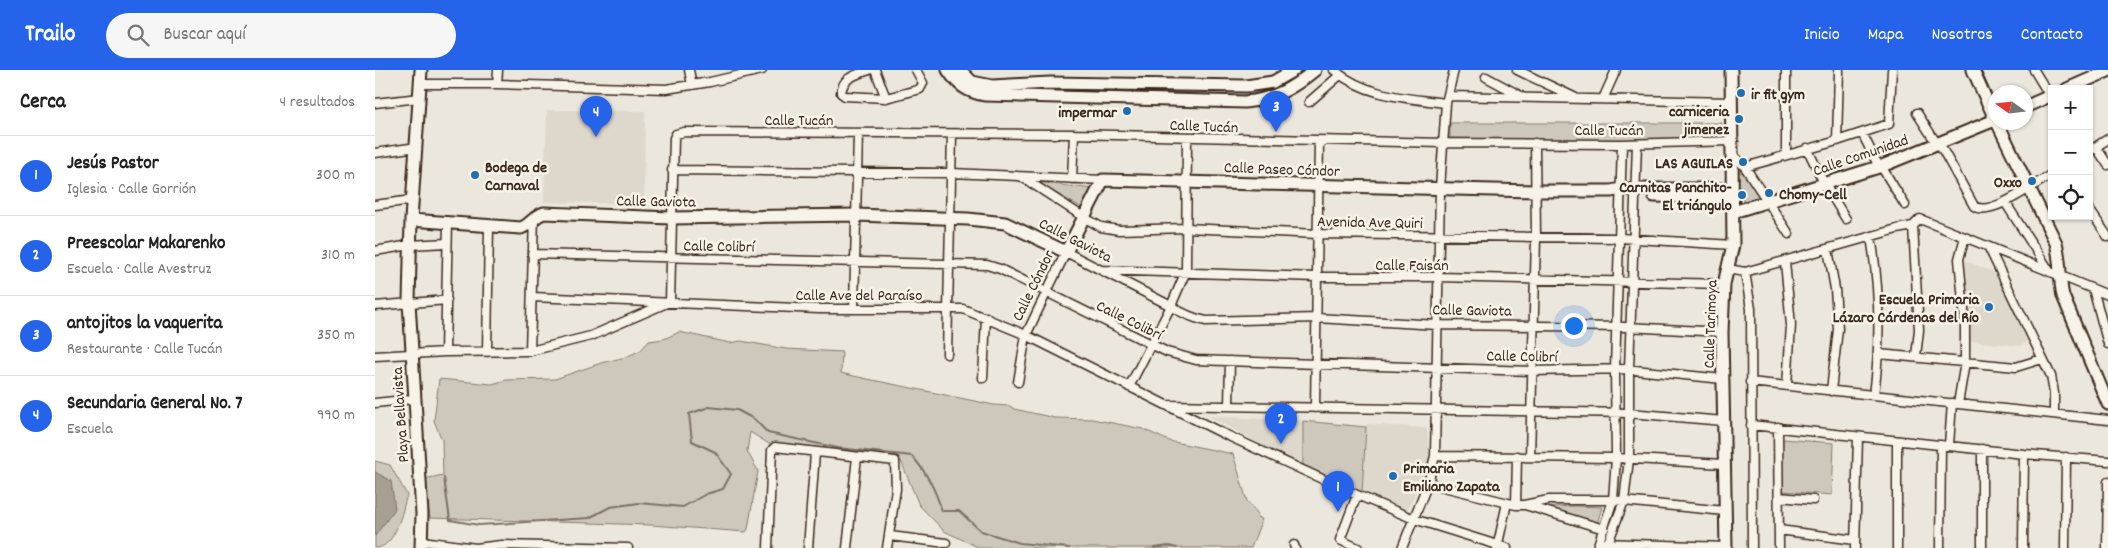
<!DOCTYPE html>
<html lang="es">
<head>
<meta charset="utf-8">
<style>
	body { margin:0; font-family:Dekko,sans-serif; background:#f6f6f6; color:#222 }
	.controls { position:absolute; right:15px; top:15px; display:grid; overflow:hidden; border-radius:0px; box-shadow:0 1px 4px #0004 }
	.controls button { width:45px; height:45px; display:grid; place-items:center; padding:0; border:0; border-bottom:1px solid #e0e0e0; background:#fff; color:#222; font:25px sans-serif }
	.compass { position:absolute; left:1613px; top:15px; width:45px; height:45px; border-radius:50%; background:#fff; box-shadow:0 1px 4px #0004; rotate:284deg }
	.you { position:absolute; left:1198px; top:255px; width:18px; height:18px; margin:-12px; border:4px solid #fff; border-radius:50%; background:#1a73e8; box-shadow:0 0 0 8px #1a73e833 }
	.badge { display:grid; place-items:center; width:32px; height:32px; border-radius:50%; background:#2563eb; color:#fff; font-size:16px; font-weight:700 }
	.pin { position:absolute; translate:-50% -41px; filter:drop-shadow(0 1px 2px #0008) }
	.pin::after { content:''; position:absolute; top:26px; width:18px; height:15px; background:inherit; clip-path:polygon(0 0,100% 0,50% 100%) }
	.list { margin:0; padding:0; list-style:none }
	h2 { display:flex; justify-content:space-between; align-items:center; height:65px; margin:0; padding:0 20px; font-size:21px }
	h2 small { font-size:16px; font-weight:400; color:#767676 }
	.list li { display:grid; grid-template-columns:32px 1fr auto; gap:15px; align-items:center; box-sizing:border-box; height:80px; padding:0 20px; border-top:1px solid #e0e0e0 }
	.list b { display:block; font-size:19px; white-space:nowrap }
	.list p { margin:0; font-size:16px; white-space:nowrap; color:#767676 }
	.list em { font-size:16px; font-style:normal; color:#767676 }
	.icon { flex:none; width:28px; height:28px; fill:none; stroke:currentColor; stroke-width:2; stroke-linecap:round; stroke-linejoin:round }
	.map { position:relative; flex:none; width:1733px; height:478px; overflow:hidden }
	header { display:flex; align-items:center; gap:30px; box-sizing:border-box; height:70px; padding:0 25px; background:#2563eb; color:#fff }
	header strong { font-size:24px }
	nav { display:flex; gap:28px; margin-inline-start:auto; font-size:18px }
	.search { width:350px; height:45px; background:#f6f6f6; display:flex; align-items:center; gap:12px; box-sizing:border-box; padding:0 18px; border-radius:28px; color:#767676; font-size:19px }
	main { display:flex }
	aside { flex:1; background:#fff }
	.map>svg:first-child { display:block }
</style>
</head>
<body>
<header>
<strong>Trailo</strong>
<div class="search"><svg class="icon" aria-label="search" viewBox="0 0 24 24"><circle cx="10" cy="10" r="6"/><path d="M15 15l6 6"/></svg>Buscar aquí</div>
<nav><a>Inicio</a><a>Mapa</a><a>Nosotros</a><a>Contacto</a></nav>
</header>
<main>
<aside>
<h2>Cerca<small>4 resultados</small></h2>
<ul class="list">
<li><span class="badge">1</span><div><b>Jesús Pastor</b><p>Iglesia · Calle Gorrión</p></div><em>300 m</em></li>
<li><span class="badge">2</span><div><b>Preescolar Makarenko</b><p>Escuela · Calle Avestruz</p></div><em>310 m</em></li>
<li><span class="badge">3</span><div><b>antojitos la vaquerita</b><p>Restaurante · Calle Tucán</p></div><em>350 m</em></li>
<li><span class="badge">4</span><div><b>Secundaria General No. 7</b><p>Escuela</p></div><em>990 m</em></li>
</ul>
</aside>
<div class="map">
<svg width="1733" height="478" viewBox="0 0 1733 478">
	<rect width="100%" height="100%" fill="#ece7dc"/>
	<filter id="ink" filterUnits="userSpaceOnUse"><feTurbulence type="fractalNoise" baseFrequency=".02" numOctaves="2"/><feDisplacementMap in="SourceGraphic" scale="10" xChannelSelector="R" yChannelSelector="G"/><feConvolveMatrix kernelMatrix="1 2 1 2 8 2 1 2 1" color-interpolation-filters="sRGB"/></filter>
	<g filter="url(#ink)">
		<path fill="#ddd7cc" d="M172,40L270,41L269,134L169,132Z
			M1589,190L1621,203L1653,272L1645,276L1594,271Z
			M833,346L928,351V397Z
			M991,354L1052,358L1055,390L1031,443L987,422Z"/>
		<path fill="#cec8bc" stroke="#84796d" d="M920,3L926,9L894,26L759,27L760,18L839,21L893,20Z
			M626,19L753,20V24H612Z
			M1075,53H1347V73L1075,68Z
			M1363,101L1370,104L1386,127L1369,131L1360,115Z
			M661,112L718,119L709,139Z
			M304,262L355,273L366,271L411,279L467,282L466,303L483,307L619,335L635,336L639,339L680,348L717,349L768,359L794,371L858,384L872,431L883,444L882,447L887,449L876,478H605L569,461L544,435L526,391L394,374L375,362L372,381L383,401L373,459L371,462L276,455L55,448L49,409L68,405L67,370L59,351L64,309L117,314L131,310L180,309L226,293L251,287L266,280L274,271L289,269Z
			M928,351L991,357L987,422L928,397Z
			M1407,369L1459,373L1457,425L1407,421Z
			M0,391L15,395L32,425C27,441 21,478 0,478Z
			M1199,436L1227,437L1222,454L1163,438Z"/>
		<path fill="#a89f93" stroke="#7c7064" d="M0,402L16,411L20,439L0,466Z"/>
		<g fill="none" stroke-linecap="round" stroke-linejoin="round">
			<path stroke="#7c7064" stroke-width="2" d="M69,408L75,450L104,455L214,448L235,437L264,433L308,437L331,424L348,419L356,404L340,382L317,371L314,344L334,337L362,340L379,349L393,363L463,378L537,386C552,403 560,419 567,441H584L606,461L645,473L694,478
				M779,478L794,476L802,478"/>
			<defs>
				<path id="street" d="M314,0L317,15
					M494,0C480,5 468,7 466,23L470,26L511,28L542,20L545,19L548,13L541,0
					M500,0L511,28
					M959,0C992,27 1031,28 1071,33
					M1142,0L1199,27
					M1411,0V84
					M1659,0L1676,28
					M1111,7L1146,26
					M45,14H122L291,19L335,12L387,0
					M122,14L123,0
					M1073,26L1356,32
					M1228,29L1241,0
					M934,32L965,5
					M0,33L44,28
					M1542,43L1562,74
					M1487,63L1504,97
					M1462,71L1464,0
					M1564,73L1599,136C1615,148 1661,113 1677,104
					M1721,77L1733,95
					M1432,78L1449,113L1471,149
					M1714,81L1733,69
					M0,83L42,77
					M1358,85L1370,97L1462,71L1514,54L1517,0
					M1506,96L1530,135
					M1370,97L1414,164
					M297,100L576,103L728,110
					M647,107L710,148L726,157L744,160L812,158L943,164L1245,168L1358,175
					M697,109L699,64
					M1630,132L1675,202
					M0,135L37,130
					M1714,139L1733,167
					M1538,156L1544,260L1541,286
					M1496,167C1505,221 1506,271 1499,325
					M1614,178L1676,306L1679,323V344
					M1453,179L1460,219L1463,259L1456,321
					M0,181L35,175L72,173
					M157,184L612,195L625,199L792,282L821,290L1157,301L1250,299L1348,309
					M1410,192L1416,255L1412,316
					M1353,199L1370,202L1522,159L1538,156L1545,149L1733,225
					M726,200L941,207H1063L1349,214
					M1370,202L1376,239L1377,478
					M1718,219L1733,274
					M157,227L444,239H588L651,265L847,363L982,425L1039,449L1132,478
					M295,232L299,68L301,64L309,62L699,64L1068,73L1247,74L1357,71
					M0,236L72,230
					M479,239L483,63
					M155,281L159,147
					M70,282L73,152
					M112,282L114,156
					M572,284L577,65
					M1504,284L1641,297L1667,289
					M0,286L70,282L155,281L216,266L294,232
					M608,308L611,247
					M643,312L651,265L691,182L796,236C808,244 817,248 831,251L941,248L1063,255L1252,257L1347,262
					M1375,312L1733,350
					M754,317L796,236L811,201L812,68
					M0,333L39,329
					M1583,334L1590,292V251L1584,189L1590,167
					M792,335L1254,343L1349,351
					M854,336L855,291
					M940,338L944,71
					M1376,355L1649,384L1733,391
					M1403,357L1404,478
					M1574,375L1577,333
					M1060,386L1241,388L1349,394
					M1155,386L1161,168L1160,73
					M1053,413L1141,435H1149L1174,430H1238L1350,441
					M982,425L965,470L983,478
					M1404,427L1438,430
					M1141,435L1142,386
					M1150,435L1229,459
					M1404,460L1480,470
					M515,466L571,473
					M47,471L101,478L126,475L253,478
					M1228,473L1351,477
					M919,475L920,478
					M393,478L397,380L400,377L520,391L521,419L512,478
					M433,478L440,383
					M472,478L482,387
					M1027,478L1053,413L1060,386L1065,118L1071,33L1079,0
					M1122,478L1132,433
					M1222,478L1238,430L1241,388L1240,299L1247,74
					M1231,478L1249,431L1254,389V299L1262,74
					M1480,478L1483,367
					M1522,478V371
					M1565,478L1566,375
					M1607,478V379
					M1648,478L1649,384
					M1690,478L1691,387
					M1732,478L1733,412"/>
				<path id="secondary" d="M573,0C583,15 592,22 610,25L870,32C900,29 918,18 940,0
					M585,0L597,12L617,16L675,13L871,16L898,12L919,0
					M1598,0L1620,49
					M1692,19L1733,1
					M1650,37L1677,25
					M1622,52L1681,173C1686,192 1684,208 1688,226L1733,334
					M1279,126L1358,128
					M1358,142L1507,96L1620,50
					M36,150L146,158C155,155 159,146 169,143L296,148L481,145L593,149L630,153L691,182L728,110L1161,121H1236L1246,119H1357
					M46,478L47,444L34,232L36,150L46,0
					M1351,478L1347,262L1349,214L1358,175L1356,0"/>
			</defs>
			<use href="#street" stroke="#3b2a1e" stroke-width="11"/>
			<use href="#secondary" stroke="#3b2a1e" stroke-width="15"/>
			<use href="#street" stroke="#f7f3e8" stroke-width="8"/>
			<use href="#secondary" stroke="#f7f3e8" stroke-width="11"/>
		</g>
	</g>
	<g fill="#1f6fb2" stroke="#f7f3e8" stroke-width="2">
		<circle cx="1366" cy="23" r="5"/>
		<circle cx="752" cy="41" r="5"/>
		<circle cx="1364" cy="49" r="5"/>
		<circle cx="1368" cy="92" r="5"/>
		<circle cx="100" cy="105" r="5"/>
		<circle cx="1657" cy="111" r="5"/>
		<circle cx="1394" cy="123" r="5"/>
		<circle cx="1367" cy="125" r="5"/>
		<circle cx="1614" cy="237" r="5"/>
		<circle cx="1018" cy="406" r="5"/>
	</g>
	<g text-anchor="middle" stroke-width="5" stroke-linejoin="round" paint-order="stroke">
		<g font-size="16" font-weight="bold" fill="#3b2a1e" stroke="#f7f3e8" text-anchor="end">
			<text x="1376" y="29" text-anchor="start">ir fit gym</text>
			<text x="1354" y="46">carniceria<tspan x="1354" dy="18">jimenez</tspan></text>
			<text x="742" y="47">impermar</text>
			<text x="1358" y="98">LAS AGUILAS</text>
			<text x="110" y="102" text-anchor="start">Bodega de<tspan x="110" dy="18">Carnaval</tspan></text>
			<text x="1647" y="117">Oxxo</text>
			<text x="1357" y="122">Carnitas Panchito-<tspan x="1357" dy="18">El triángulo</tspan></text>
			<text x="1404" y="129" text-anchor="start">Chomy-Cell</text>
			<text x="1604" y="234">Escuela Primaria<tspan x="1604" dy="18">Lázaro Cárdenas del Río</tspan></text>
			<text x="1028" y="403" text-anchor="start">Primaria<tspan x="1028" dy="18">Emiliano Zapata</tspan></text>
		</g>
		<g font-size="16" fill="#3b2a1e" stroke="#f7f3e8">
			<text x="424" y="55">Calle Tucán</text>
			<text transform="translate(829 55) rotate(2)" y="6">Calle Tucán</text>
			<text x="1234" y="65">Calle Tucán</text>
			<text transform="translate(1485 84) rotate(-19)" y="6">Calle Comunidad</text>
			<text transform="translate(907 98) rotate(2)" y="6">Calle Paseo Cóndor</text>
			<text transform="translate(281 130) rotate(1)" y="6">Calle Gaviota</text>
			<text transform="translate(995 151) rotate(1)" y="6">Avenida Ave Quiri</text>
			<text transform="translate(701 169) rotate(27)" y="6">Calle Gaviota</text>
			<text transform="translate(344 175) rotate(1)" y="6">Calle Colibrí</text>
			<text x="1037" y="200">Calle Faisán</text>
			<text transform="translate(657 215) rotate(-64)" y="6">Calle Cóndor</text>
			<text x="484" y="230">Calle Ave del Paraíso</text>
			<text transform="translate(1097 239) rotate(1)" y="6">Calle Gaviota</text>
			<text transform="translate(755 249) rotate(26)" y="6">Calle Colibrí</text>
			<text transform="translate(1334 254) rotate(-88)" y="6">Calle Tarimoya</text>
			<text transform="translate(1147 285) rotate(1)" y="6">Calle Colibrí</text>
			<text transform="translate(24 345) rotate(-94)" y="6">Playa Bellavista</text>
		</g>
	</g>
</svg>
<div class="controls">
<button>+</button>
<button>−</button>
<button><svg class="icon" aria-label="locate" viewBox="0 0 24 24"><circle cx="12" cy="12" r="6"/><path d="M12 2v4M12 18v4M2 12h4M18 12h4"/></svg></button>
</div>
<svg class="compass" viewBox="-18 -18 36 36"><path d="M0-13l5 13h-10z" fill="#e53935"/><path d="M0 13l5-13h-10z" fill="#767676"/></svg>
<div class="you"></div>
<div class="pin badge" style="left:963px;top:442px">1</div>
<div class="pin badge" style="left:906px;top:374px">2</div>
<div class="pin badge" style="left:901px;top:62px">3</div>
<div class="pin badge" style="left:221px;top:67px">4</div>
</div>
</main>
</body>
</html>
